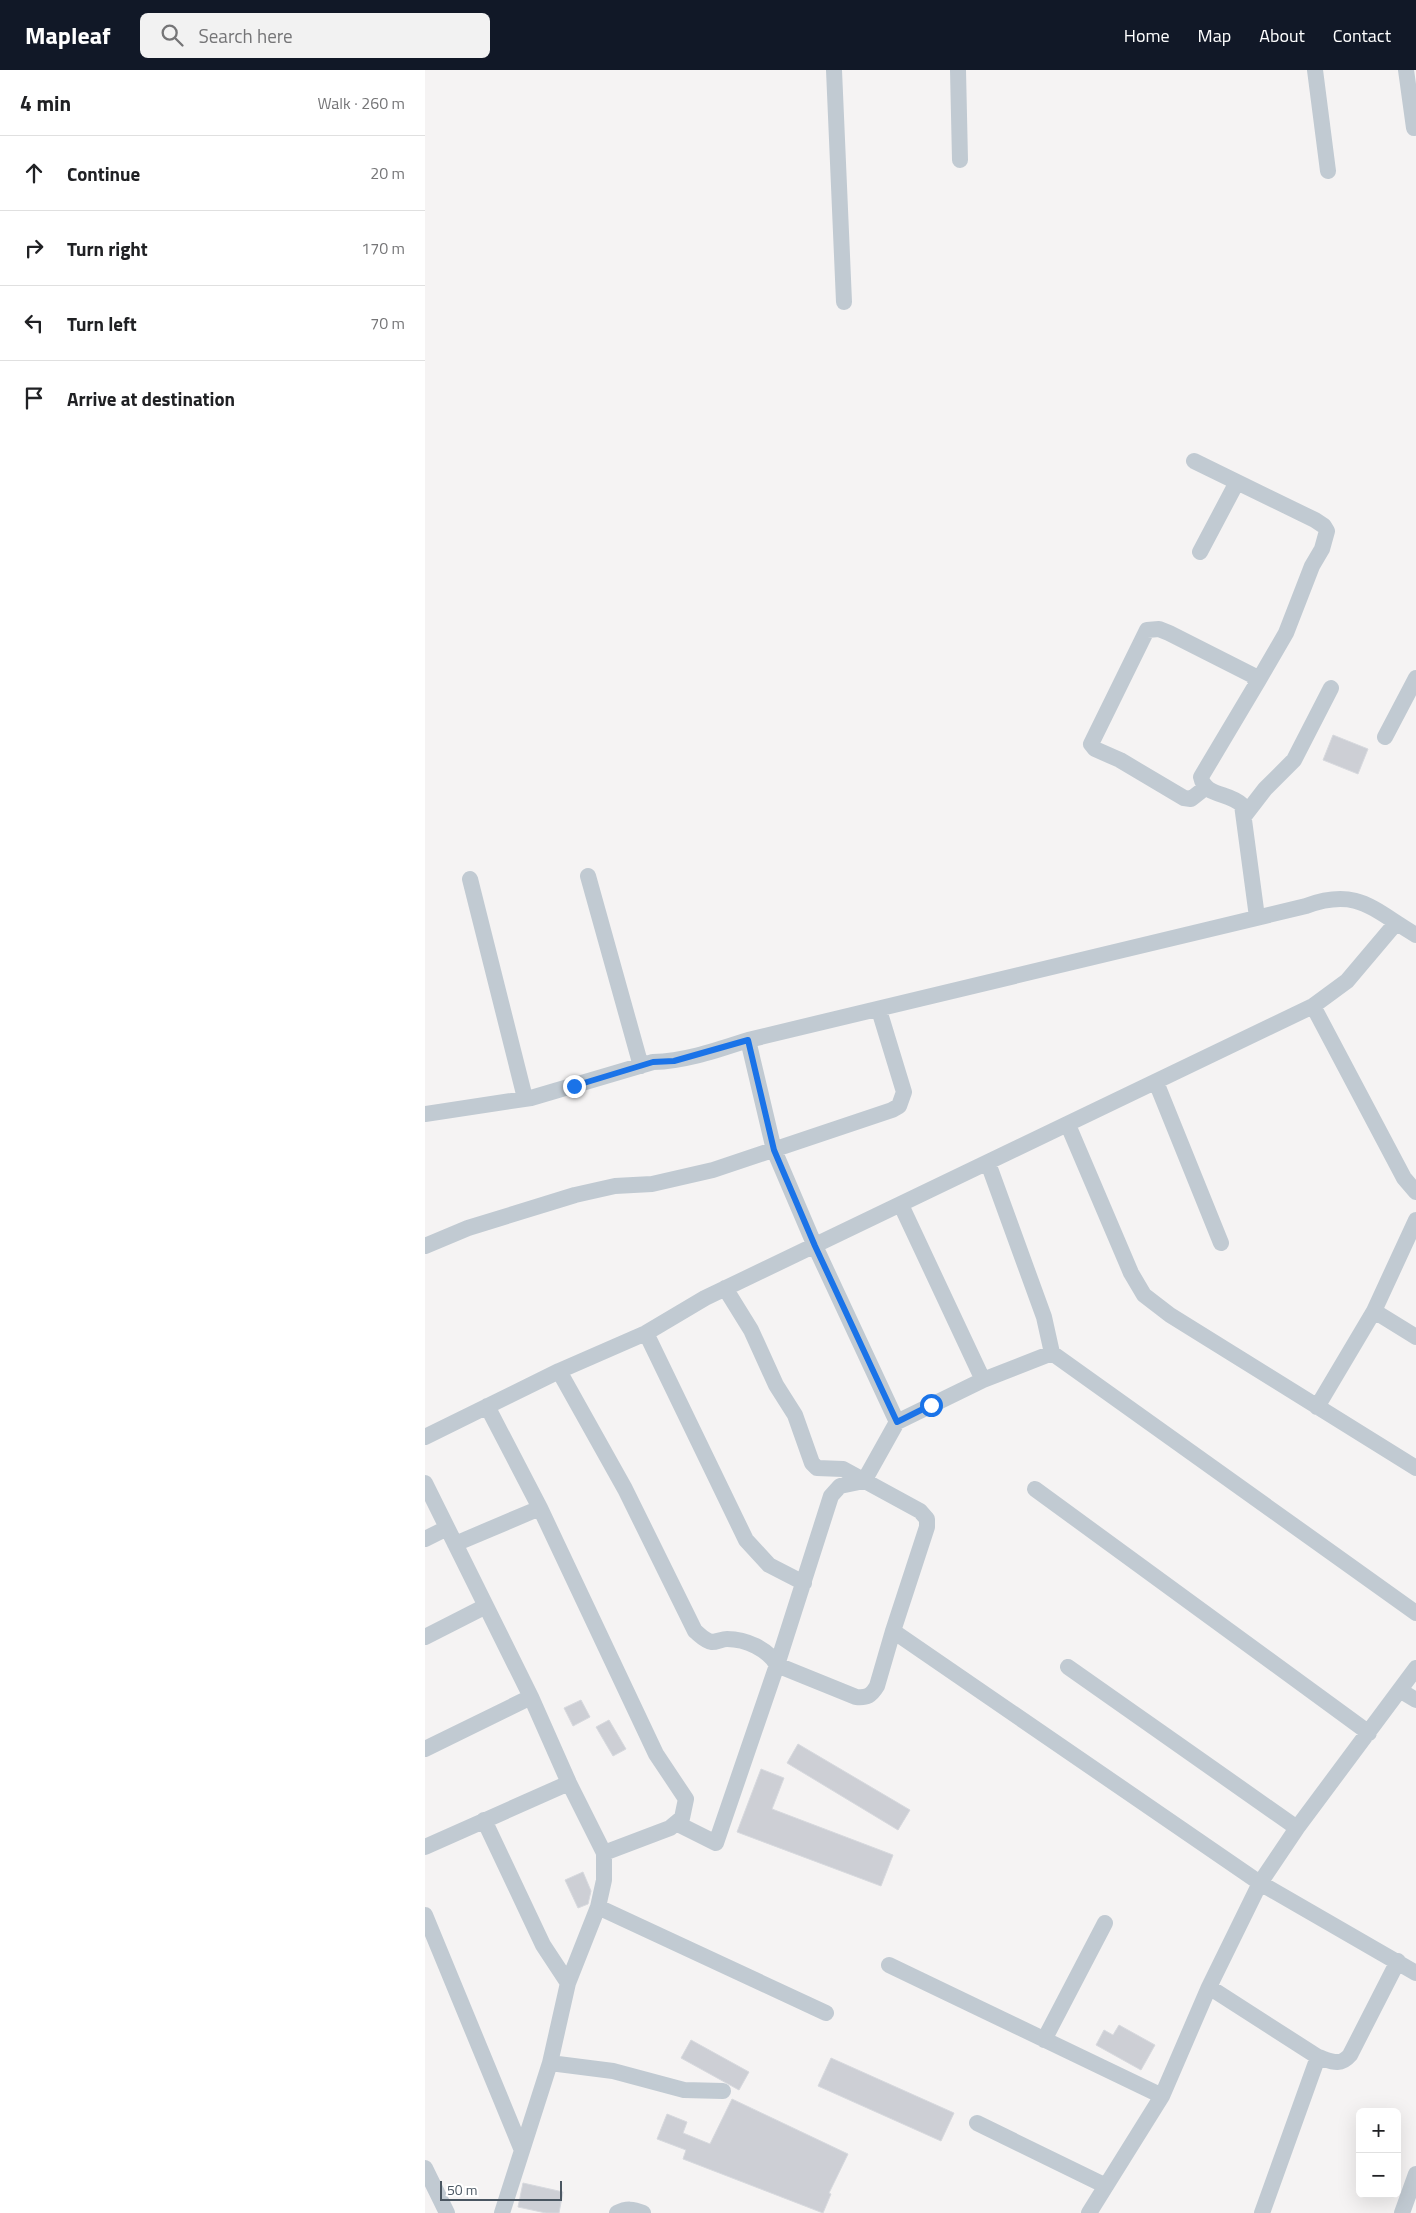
<!DOCTYPE html>
<html lang="en">
<head>
<meta charset="utf-8">
<style>
	body { margin:0; font-family:"Titillium Web",sans-serif; background:#f2f2f2; color:#202124 }
	.controls { position:absolute; right:15px; bottom:15px; display:grid; overflow:hidden; border-radius:8px; box-shadow:0 5px 20px #0002 }
	.controls button { width:45px; height:45px; display:grid; place-items:center; padding:0; border:0; border-bottom:1px solid #e0e0e0; background:#fff; color:#202124; font:25px sans-serif }
	.scale { position:absolute; left:15px; bottom:12px; width:122px; box-sizing:border-box; padding-left:5px; border:2px solid #4a5661; border-top:0; font-size:14px; line-height:18px; white-space:nowrap; color:#4a5661; -webkit-text-stroke:4px #fff; paint-order:stroke }
	.stop { position:absolute; width:15px; height:15px; margin:-11px; border:4px solid #1a73e8; border-radius:50%; background:#fff }
	.stop.end { background:#1a73e8; border-color:#fff; box-shadow:0 1px 5px #0008 }
	.list { margin:0; padding:0; list-style:none }
	h2 { display:flex; justify-content:space-between; align-items:center; height:65px; margin:0; padding:0 20px; font-size:21px }
	h2 small { font-size:16px; font-weight:400; color:#757577 }
	.list li { display:grid; grid-template-columns:32px 1fr auto; gap:15px; align-items:center; box-sizing:border-box; height:75px; padding:0 20px; border-top:1px solid #e0e0e0 }
	.list b { display:block; font-size:19px; white-space:nowrap }
	.list em { font-size:16px; font-style:normal; color:#757577 }
	.icon { flex:none; width:28px; height:28px; fill:none; stroke:currentColor; stroke-width:2; stroke-linecap:round; stroke-linejoin:round }
	.map { position:relative; flex:none; width:991px; height:2143px; overflow:hidden }
	header { display:flex; align-items:center; gap:30px; box-sizing:border-box; height:70px; padding:0 25px; background:#111827; color:#fff }
	header strong { font-size:24px }
	nav { display:flex; gap:28px; margin-inline-start:auto; font-size:18px }
	.search { width:350px; height:45px; background:#f2f2f2; display:flex; align-items:center; gap:12px; box-sizing:border-box; padding:0 18px; border-radius:8px; color:#757577; font-size:19px }
	main { display:flex }
	aside { flex:1; background:#fff }
	.map>svg:first-child { display:block }
</style>
</head>
<body>
<header>
<strong>Mapleaf</strong>
<div class="search"><svg class="icon" aria-label="search" viewBox="0 0 24 24"><circle cx="10" cy="10" r="6"/><path d="M15 15l6 6"/></svg>Search here</div>
<nav><a>Home</a><a>Map</a><a>About</a><a>Contact</a></nav>
</header>
<main>
<aside>
<h2>4 min<small>Walk · 260 m</small></h2>
<ul class="list">
<li><svg class="icon" aria-label="ahead" viewBox="0 0 24 24"><path d="M12 20V5M6 11l6-6 6 6"/></svg><div><b>Continue</b></div><em>20 m</em></li>
<li><svg class="icon" aria-label="right" viewBox="0 0 24 24"><path d="M7 20v-9h11M14 6l5 5-5 5"/></svg><div><b>Turn right</b></div><em>170 m</em></li>
<li><svg class="icon" aria-label="left" viewBox="0 0 24 24"><path d="M17 20v-9H6M10 6l-5 5 5 5"/></svg><div><b>Turn left</b></div><em>70 m</em></li>
<li><svg class="icon" aria-label="arrive" viewBox="0 0 24 24"><path d="M6 21V4h12l-3 4 3 4H6"/></svg><div><b>Arrive at destination</b></div></li>
</ul>
</aside>
<div class="map">
<svg width="991" height="2143" viewBox="0 0 991 2143">
	<rect width="100%" height="100%" fill="#f5f3f3"/>
	<path fill="#cdcfd5" stroke="#d7d9de" d="M908,665L943,679L933,704L898,690Z
		M156,1630L165,1647L148,1656L139,1638Z
		M184,1650L201,1679L188,1686L171,1657Z
		M373,1674L485,1740L473,1760L362,1693Z
		M336,1699L359,1708L347,1739L468,1785L456,1816L312,1762Z
		M158,1802L166,1821L163,1834L153,1838L140,1810Z
		M694,1955L730,1975L716,2000L671,1975L679,1960L688,1965Z
		M266,1970L324,2002L314,2020L256,1988Z
		M406,1988L529,2043L516,2071L393,2016Z
		M307,2029L423,2084L404,2123L406,2124L398,2143L258,2089L261,2080L232,2069L242,2044L262,2052L258,2063L285,2074Z
		M98,2113L138,2122L134,2143H121L93,2137Z"/>
	<g fill="none" stroke-linecap="round" stroke-linejoin="round">
		<path stroke="#c1cad2" stroke-width="16" d="M409,0L419,232
			M533,0L535,90
			M890,0L903,101
			M981,0L989,58
			M769,391L890,450L899,456L902,461L897,479L887,496L861,563L832,613
			M775,482L812,412
			M960,667L991,608
			M780,718L766,729L759,728L695,690L670,679L666,674L722,560L734,559L744,563L827,605L832,613L776,707C780,727 804,722 817,735L832,847
			M820,745L840,719L869,690L906,618
			M163,806L216,996
			M45,809L100,1028
			M888,936L979,1108L991,1122
			M323,970L349,1080L390,1176L472,1352L558,1310L627,1283L991,1543
			M731,1012L796,1173
			M0,1044L106,1028L228,992C261,991 292,980 323,970L881,836C933,817 948,840 991,865
			M643,1055L706,1203L719,1225L745,1245L991,1398
			M563,1093L619,1247L627,1283
			M476,1135L558,1310
			M0,1176L43,1158L150,1125L190,1116L227,1114L288,1100L467,1040L474,1036L479,1022L454,940
			M949,1241L991,1267
			M221,1263L321,1470L344,1495L379,1513
			M134,1301L200,1419L270,1561C275,1565 280,1571 287,1572C292,1572 297,1569 302,1569C321,1569 343,1579 352,1595L431,1627C442,1628 446,1626 452,1616L468,1561L502,1457V1449L495,1441L418,1399L392,1398L387,1393L370,1345L351,1315L326,1260L300,1218
			M62,1336L115,1438L231,1684L261,1729L257,1748L245,1758L179,1783
			M892,1337L949,1241L991,1150
			M0,1367L134,1301L221,1263L280,1228L888,936L922,911L971,853
			M0,1413L106,1627L144,1713L179,1783V1810L173,1837L143,1913L125,1993L77,2143
			M610,1419L944,1663
			M0,1469L22,1458
			M30,1474L115,1438
			M468,1561L835,1813L991,1903
			M0,1567L61,1536
			M643,1597L872,1758
			M976,1621L991,1630
			M0,1679L106,1627
			M59,1750L118,1875L143,1913
			M251,1753L291,1773L352,1595L406,1426L415,1416L439,1411L472,1352
			M0,1777L144,1713
			M173,1837L401,1943
			M0,1845L96,2078
			M464,1895L737,2026
			M784,1917L893,1987C906,1991 915,1997 925,1985L973,1891
			M619,1970L680,1853
			M125,1993L188,2001L259,2020L298,2021
			M552,2053L681,2116
			M0,2098L22,2143
			M192,2143C202,2138 208,2139 218,2143
			M664,2143L737,2026L784,1917L835,1813L872,1758L991,1598
			M837,2143L893,1987
			M977,2143L991,2104"/>
	</g>
	<g fill="none" stroke-linecap="round" stroke-linejoin="round">
		<path stroke="#1a73e8" stroke-width="6" d="M149,1016L228,992L249,991L323,970L349,1080L390,1176L472,1352L506,1335"/>
	</g>
</svg>
<div class="controls">
<button>+</button>
<button>−</button>
</div>
<div class="scale">50 m</div>
<div class="stop" style="left:506px;top:1335px"></div>
<div class="stop end" style="left:149px;top:1016px"></div>
</div>
</main>
</body>
</html>
